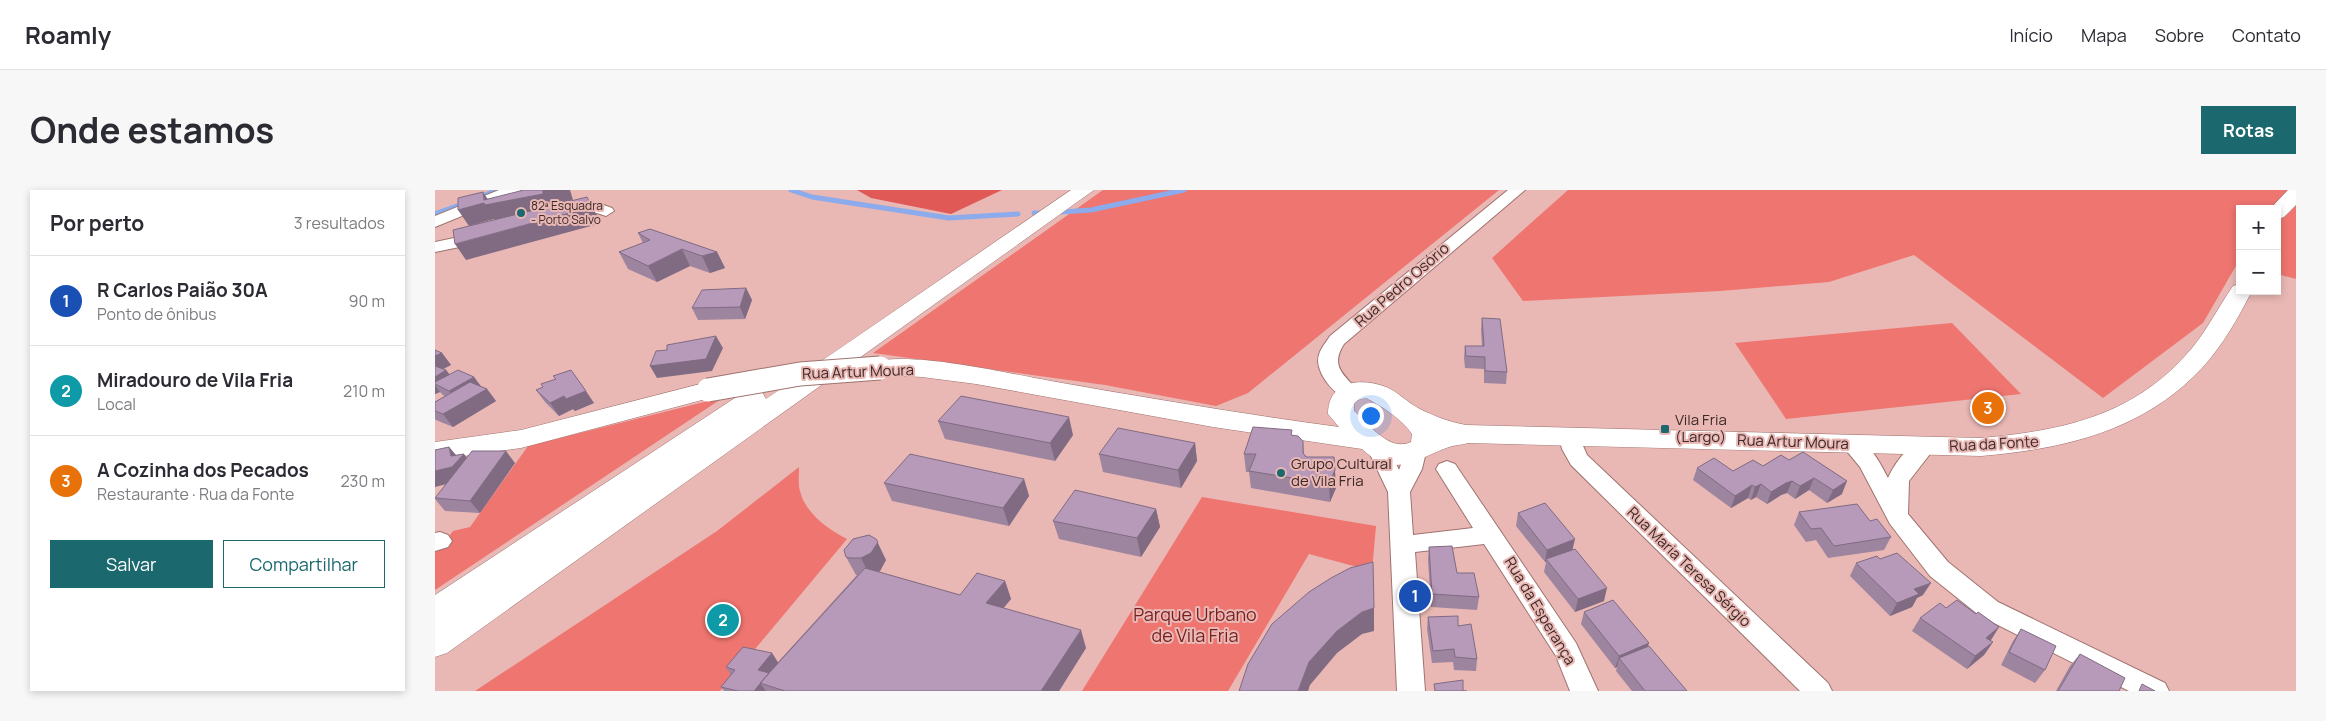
<!DOCTYPE html>
<html lang="pt">
<head>
<meta charset="utf-8">
<style>
	body { margin:0; font-family:Manrope,sans-serif; background:#f7f7f7; color:#2b2b33 }
	.controls { position:absolute; right:15px; top:15px; display:grid; overflow:hidden; border-radius:0px; box-shadow:0 2px 8px #0003 }
	.controls button { width:45px; height:45px; display:grid; place-items:center; padding:0; border:0; border-bottom:1px solid #e1e1e2; background:#fff; color:#2b2b33; font:25px sans-serif }
	.you { position:absolute; left:935px; top:225px; width:18px; height:18px; margin:-12px; border:4px solid #fff; border-radius:50%; background:#1a73e8; box-shadow:0 0 0 8px #1a73e833 }
	.badge { display:grid; place-items:center; width:32px; height:32px; border-radius:50%; background:#1b686e; color:#fff; font-size:16px; font-weight:700 }
	.pin { position:absolute; translate:-50% -50%; border:2px solid #fff; box-shadow:0 1px 5px #0006 }
	.list { margin:0; padding:0; list-style:none }
	h2 { display:flex; justify-content:space-between; align-items:center; height:65px; margin:0; padding:0 20px; font-size:21px }
	h2 small { font-size:16px; font-weight:400; color:#7c7c81 }
	.list li { display:grid; grid-template-columns:32px 1fr auto; gap:15px; align-items:center; box-sizing:border-box; height:90px; padding:0 20px; border-top:1px solid #e1e1e2 }
	.list b { display:block; font-size:19px; white-space:nowrap }
	.list p { margin:0; font-size:16px; white-space:nowrap; color:#7c7c81 }
	.list em { font-size:16px; font-style:normal; color:#7c7c81 }
	.actions { display:flex; gap:10px; padding:15px 20px }
	.actions a { flex:1; padding:11px 0; border:1px solid #1b686e; border-radius:0px; text-align:center; font-size:18px; color:#1b686e }
	.actions .main { background:#1b686e; color:#fff }
	.map { position:relative; flex:none; width:1861px; height:501px; overflow:hidden; border-radius:0px }
	header { display:flex; align-items:center; gap:30px; box-sizing:border-box; height:70px; padding:0 25px; background:#fff; border-bottom:1px solid #e1e1e2 }
	header strong { font-size:24px }
	nav { display:flex; gap:28px; margin-inline-start:auto; font-size:18px }
	.intro { display:flex; align-items:center; justify-content:space-between; box-sizing:border-box; height:120px; padding:0 30px }
	h1 { margin:0; font-size:35px }
	.button { padding:12px 22px; border-radius:0px; background:#1b686e; color:#fff; font-size:18px; font-weight:700 }
	main { display:flex; gap:30px; padding:0 30px }
	aside { flex:1; background:#fff; border-radius:0px; box-shadow:0 2px 8px #0003 }
	.map>svg:first-child { display:block }
</style>
</head>
<body>
<header>
<strong>Roamly</strong>
<nav><a>Início</a><a>Mapa</a><a>Sobre</a><a>Contato</a></nav>
</header>
<div class="intro"><h1>Onde estamos</h1><a class="button">Rotas</a></div>
<main>
<aside>
<h2>Por perto<small>3 resultados</small></h2>
<ul class="list">
<li><span class="badge" style="background:#1a4fb4">1</span><div><b>R Carlos Paião 30A</b><p>Ponto de ônibus</p></div><em>90 m</em></li>
<li><span class="badge" style="background:#0f9aa8">2</span><div><b>Miradouro de Vila Fria</b><p>Local</p></div><em>210 m</em></li>
<li><span class="badge" style="background:#e8710a">3</span><div><b>A Cozinha dos Pecados</b><p>Restaurante · Rua da Fonte</p></div><em>230 m</em></li>
</ul>
<div class="actions"><a class="main">Salvar</a><a>Compartilhar</a></div>
</aside>
<div class="map">
<svg width="1861" height="501" viewBox="0 0 1861 501">
	<rect width="100%" height="100%" fill="#e9b8b4"/>
	<path fill="#ee7570" d="M668,0H1064L813,203L781,216L670,195L438,163Z
		M1133,0H1861V89L1842,84V19H1805V74H1802L1768,133L1668,208L1479,65L1394,92L1285,101L1088,111L1057,68Z
		M1517,133L1586,204L1351,229L1300,153Z
		M289,207L0,400V361L3,360L18,341L35,337L93,256Z
		M364,277C364,285 363,294 365,301C370,323 394,340 412,349L285,501H40L282,341Z
		M767,307L941,336L937,381L874,364L793,501H647Z"/>
	<path fill="#e05957" d="M422,0H567L516,24L436,8Z"/>
	<g fill="none" stroke-linecap="round" stroke-linejoin="round">
		<path stroke="#8babec" stroke-width="5" d="M356,0L377,7L514,28L583,24
			M43,8L62,0
			M626,22L656,20L749,0
			M599,23H609
			M0,24L30,13"/>
		<defs>
			<path id="street" d="M64,0H86L83,3L0,37V26Z
				M1073,0H1090L909,154C893,179 913,186 925,204L922,209C905,213 884,188 883,171C883,161 890,154 895,146Z
				M163,13L177,18L179,21L171,26L162,23L131,31L123,26L125,23Z
				M48,42L54,43L56,47L54,51L0,62V52Z
				M1135,240L1142,242L1152,265L1393,493L1397,501H1365L1136,275L1127,259L1124,247L1128,242Z
				M1417,247C1435,252 1445,273 1453,288C1460,272 1479,245 1499,250L1502,255L1474,291L1473,324L1513,372L1563,412L1730,493L1734,501H1694L1545,426L1495,386L1455,334L1425,277L1406,254L1409,249Z
				M943,251L951,253L964,280L972,257L980,255L988,257L991,262L987,279L975,302L978,345L1038,338L1001,279L1004,274L1012,271L1020,274L1141,453L1163,501H1135L1121,466L1049,354L980,362L990,501H962L953,302L932,258L935,253Z
				M5,342L13,345L17,351L13,357L0,361V343Z"/>
			<path id="secondary" d="M1853,0H1861V15L1849,27L1842,29V19H1835Z
				M1805,94V101H1817C1803,128 1788,155 1767,178C1708,241 1629,259 1546,266L1033,253C1027,255 1020,255 1014,257C982,268 960,290 927,259L778,237L541,194L487,187L436,184L432,178L436,172C479,161 570,183 616,191C712,208 808,224 904,237L893,224C893,191 925,187 951,197C963,202 972,212 983,218C998,226 1015,232 1031,235L1546,248C1624,241 1695,227 1750,166C1770,145 1782,119 1798,96ZM931,208C947,216 967,229 977,244L976,252C954,262 935,235 919,221V214L923,210Z
				M273,192L282,194L286,200L282,206L86,258L0,270V252L86,240Z"/>
			<path id="primary" d="M636,0H659L12,463L0,467V405L309,202L318,200L327,202L331,209Z"/>
		</defs>
		<use href="#street" stroke="#9f736f" stroke-width="2"/>
		<use href="#secondary" stroke="#9f736f" stroke-width="1"/>
		<use href="#primary" stroke="#9f736f" stroke-width="1"/>
		<use href="#street" fill="#fff" fill-rule="evenodd"/>
		<use href="#secondary" fill="#fff" fill-rule="evenodd"/>
		<use href="#primary" fill="#fff" fill-rule="evenodd"/>
		<defs>
			<path id="secondary-bridge" d="M273,200L365,184L445,178"/>
		</defs>
		<use href="#secondary-bridge" stroke="#9f736f" stroke-width="25" stroke-linecap="butt"/>
		<use href="#secondary-bridge" stroke="#fff" stroke-width="23"/>
	</g>
	<path fill="#9d849f" d="M203,43L282,62L290,78L275,83L255,76L222,92L193,79L184,62L208,53Z
		M311,98L317,110L310,129L263,130L257,118Z
		M1047,128L1072,182L1071,194L1049,193V179L1030,178L1029,168L1030,156H1047L1046,140Z
		M0,160L7,163L16,175L8,179L11,180L15,185L39,187L46,197L52,199L61,211L18,237L1,230L0,229V212L10,206L8,205L5,202L0,204Z
		M118,186L159,213L140,221L138,219L124,226L110,212L101,200L108,197L120,189Z
		M503,231L638,245L620,271L510,249Z
		M857,245L868,251L869,264L901,298L895,312L816,298L814,282H811L809,264Z
		M760,253L762,271L746,298L668,282L664,264Z
		M14,257L21,265L32,268L80,273L45,323L10,321L0,309L11,294Z
		M1346,265L1407,304L1392,313L1374,300L1360,309L1352,303L1346,305L1332,314L1321,307L1316,310L1313,308L1296,318L1258,290L1262,278L1298,281L1328,276Z
		M589,289L594,306L574,336L457,311L449,293Z
		M721,319L725,337L706,367L624,349L618,331Z
		M1364,322L1435,331L1456,347L1449,360L1393,368L1381,350L1371,352L1359,335Z
		M1083,323L1138,360L1169,411L1140,422L1109,382L1111,372H1110L1081,336Z
		M994,357L1022,383L1044,407L1042,420L996,417L993,370Z
		M411,367L451,370L445,381L444,382L525,405L570,391L576,409L568,418L651,458L624,501H289L286,497L296,485L291,477L337,463L343,472L422,385H421Z
		M1421,373L1488,405L1482,408L1477,417L1455,426L1415,386Z
		M1511,418L1541,424L1564,437L1555,451L1558,452L1549,465L1532,479L1477,441L1485,428Z
		M1149,422L1213,457L1252,501H1197L1181,481L1182,477L1180,478L1146,434Z
		M993,427L1023,436L1042,469L1041,481L1019,480L1018,472L997,473L992,439Z
		M1586,439L1610,480L1600,493L1566,475L1578,451Z
		M1645,464L1684,501H1621L1635,476Z"/>
	<path fill="#806b82" d="M108,0H135L138,10L61,31L59,29L34,36L23,20L49,10L48,2L56,14Z
		M157,17L167,33L31,70L20,54Z
		M247,59L255,76L222,92L213,76Z
		M282,62L290,78L275,83L267,66Z
		M311,98L317,110L310,129L305,117Z
		M281,146L288,158L277,181L222,188L215,176Z
		M7,163L16,175L0,183V166Z
		M11,180L21,193L0,194V187Z
		M39,187L48,199L24,213L14,201Z
		M0,195L5,202L0,204Z
		M52,199L61,211L18,237L8,224Z
		M151,201L159,213L140,221L138,219L124,226L115,213L129,206Z
		M634,227L638,245L620,271L615,253Z
		M760,253L762,271L746,298L743,280Z
		M14,257L24,269L29,264L39,276L27,290L0,297V281L16,266Z
		M71,261L80,273L45,323L35,311Z
		M900,280L901,298L895,312L894,294Z
		M1379,288L1374,300L1360,309L1365,296Z
		M589,289L594,306L574,336L568,318Z
		M1357,291L1352,303L1346,305L1332,314L1336,302L1351,293Z
		M1412,291L1407,304L1392,313L1398,300Z
		M1326,294L1321,307L1316,310L1320,297Z
		M1317,295L1313,308L1296,318L1300,306Z
		M721,319L725,337L706,367L702,348Z
		M441,349L451,370L445,381L435,386L426,368Z
		M1140,349L1137,362L1111,369V372H1110L1112,360Z
		M570,391L576,409L558,431L551,413Z
		M1496,393L1488,405L1482,408L1477,417L1455,426L1462,413L1479,399Z
		M1172,398L1169,411L1140,422L1143,409Z
		M939,418V441L927,444L902,463L875,495L873,501H863L874,472L902,441L927,422Z
		M1564,437L1556,450L1543,460L1551,448Z
		M646,440L651,458L624,501H606Z
		M1558,452L1549,465L1532,479L1540,466Z
		M1214,453L1210,466L1184,468L1182,477L1180,478L1184,466Z
		M337,463L345,476L329,489L323,480Z
		M325,493L331,501H319Z"/>
	<path fill="#b799b9" stroke="#806b82" d="M89,0H108V4L50,15L49,13L23,20V8L48,2L49,10Z
		M152,7L157,17L20,54L18,40Z
		M215,39L282,62L267,66L247,59L213,76L184,62L215,50L203,43Z
		M311,98L305,117L257,118L267,100Z
		M1047,128L1065,129L1072,182L1050,181V167L1031,166L1030,156H1049Z
		M281,146L271,169L215,176L221,161L232,160V155Z
		M0,160L7,163L0,166Z
		M0,176L11,180L0,187Z
		M23,180L39,187L14,201L0,194V192Z
		M136,180L151,201L131,209L129,206L115,213L101,200L108,197L106,194L121,189L118,186Z
		M35,192L52,199L8,224L0,221V212Z
		M526,206L634,227L615,253L503,231Z
		M818,237L857,240L856,245L863,246L868,251V263L871,267H899L900,280L894,294L814,281L821,264H809Z
		M683,238L760,253L743,280L664,264Z
		M14,257L16,266L29,264L17,277L0,281V260Z
		M37,261H71L35,311L0,308Z
		M1368,262L1412,291L1398,300L1379,288L1365,296L1357,291L1351,293L1336,302L1326,294L1320,297L1317,295L1300,306L1262,278L1279,268L1298,281L1318,270L1328,276L1346,265L1354,270Z
		M475,264L589,289L568,318L449,293Z
		M640,300L721,319L702,348L618,331Z
		M1110,313L1140,349L1112,360L1083,323Z
		M1422,314L1435,331L1442,329L1456,347L1399,356L1386,338L1376,339L1364,322Z
		M434,345L441,349L443,352L436,363L426,368H415L411,367L409,360L418,349Z
		M1017,356L1022,383H1039L1044,407L997,404L994,357Z
		M1140,359L1172,398L1143,409L1111,369Z
		M1462,363L1496,393L1479,399L1484,404L1462,413L1421,373L1442,366L1445,369Z
		M938,372L939,418L927,422L902,441L874,472L863,501H804L813,474L837,434L874,402L896,388L915,378Z
		M430,378L525,405L542,383L570,391L551,413L646,440L606,501H350L325,493Z
		M1178,410L1214,453L1184,466L1149,422Z
		M1522,410L1541,424L1543,422L1564,437L1551,448L1558,452L1540,466L1485,428L1505,413L1511,418Z
		M1023,426V436L1036,434L1042,469L1020,467L1019,459L998,461L993,427Z
		M1586,439L1621,456L1610,480L1574,462Z
		M1214,456L1252,501H1210L1184,468Z
		M308,457L337,463L323,480L334,483L319,501H303L286,497L300,480L291,477Z
		M1645,464L1690,488L1684,501H1623Z
		M1028,490V501H1032H1000L999,494Z
		M1707,494L1720,501H1704Z"/>
	<g fill="#1b686e" stroke="#e9b8b4" stroke-width="2">
		<circle cx="86" cy="23" r="5"/>
		<rect x="1225" y="234" width="10" height="10" rx="2.5"/>
		<circle cx="846" cy="283" r="5"/>
	</g>
	<g text-anchor="middle" stroke-width="4" stroke-linejoin="round" paint-order="stroke">
		<g font-size="12" fill="#3c2927" stroke="#e9b8b4" text-anchor="start">
			<text x="96" y="20">82ª Esquadra<tspan x="96" dy="14">- Porto Salvo</tspan></text>
		</g>
		<g font-size="15" fill="#3c2927" stroke="#e9b8b4">
			<text transform="translate(967 95) rotate(-41)" y="5">Rua Pedro Osório</text>
			<text transform="translate(423 182) rotate(-2)" y="5">Rua Artur Moura</text>
			<text transform="translate(1358 252) rotate(2)" y="5">Rua Artur Moura</text>
			<text transform="translate(1559 254) rotate(-3)" y="5">Rua da Fonte</text>
			<text transform="translate(1254 377) rotate(44)" y="5">Rua Maria Teresa Sérgio</text>
			<text transform="translate(1105 421) rotate(59)" y="5">Rua da Esperança</text>
		</g>
		<g font-size="15" fill="#3c2927" stroke="#e9b8b4" text-anchor="start">
			<text x="1240" y="235">Vila Fria<tspan x="1240" dy="17">(Largo)</tspan></text>
			<text x="856" y="279">Grupo Cultural<tspan x="856" dy="17">de Vila Fria</tspan></text>
		</g>
		<g font-size="18" fill="#751f20" stroke="#e9b8b4">
			<text x="760" y="431">Parque Urbano<tspan x="760" dy="21">de Vila Fria</tspan></text>
		</g>
	</g>
</svg>
<div class="controls">
<button>+</button>
<button>−</button>
</div>
<div class="you"></div>
<div class="pin badge" style="left:980px;top:406px;background:#1a4fb4">1</div>
<div class="pin badge" style="left:288px;top:430px;background:#0f9aa8">2</div>
<div class="pin badge" style="left:1553px;top:218px;background:#e8710a">3</div>
</div>
</main>
</body>
</html>
